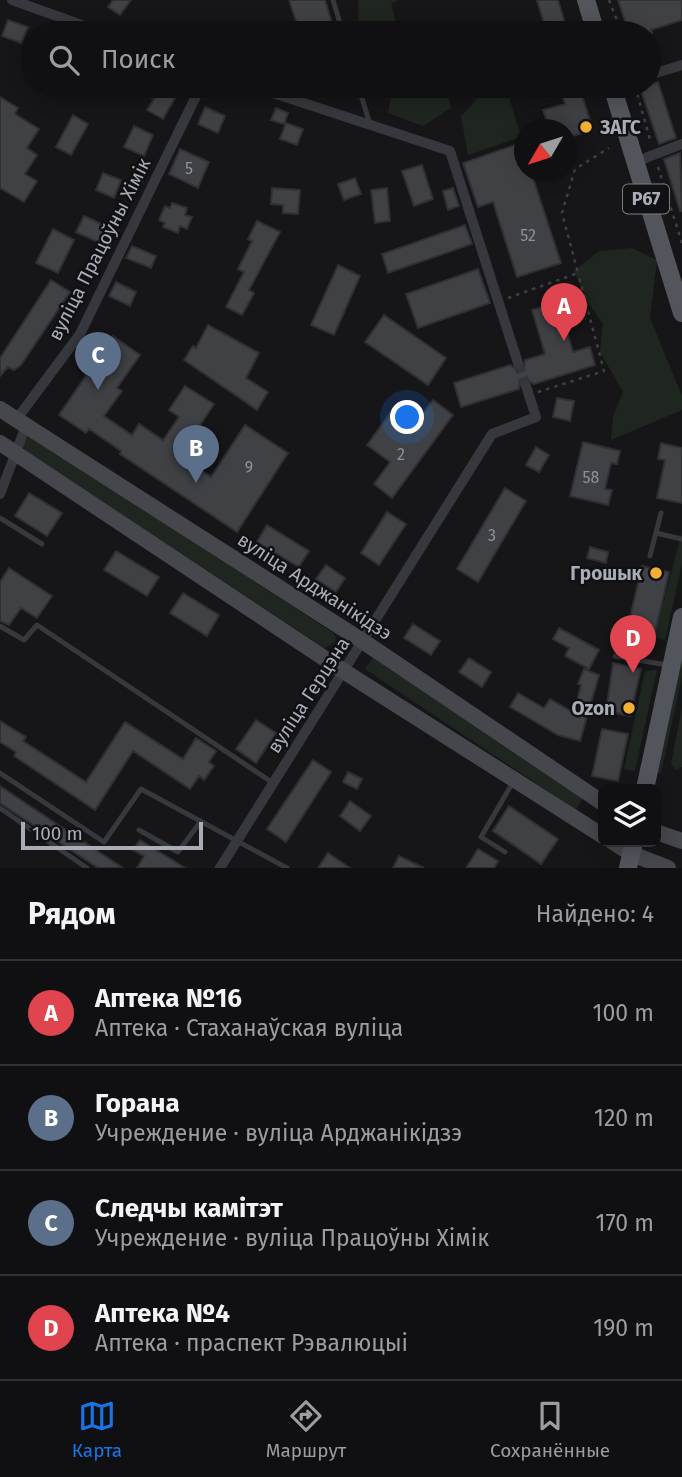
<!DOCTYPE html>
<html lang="ru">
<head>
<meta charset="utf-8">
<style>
	body { margin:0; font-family:"Fira Sans",sans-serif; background:#19191b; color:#f1f3f6 }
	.controls { position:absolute; right:21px; bottom:21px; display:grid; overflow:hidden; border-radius:10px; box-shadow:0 4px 18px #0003 }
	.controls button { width:63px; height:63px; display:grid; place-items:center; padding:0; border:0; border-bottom:2px solid #303032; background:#101012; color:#f1f3f6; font:35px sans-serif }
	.compass { position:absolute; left:514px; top:119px; width:63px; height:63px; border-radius:50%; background:#101012; box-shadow:0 4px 18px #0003; rotate:231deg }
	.scale { position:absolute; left:21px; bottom:18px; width:182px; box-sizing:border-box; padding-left:7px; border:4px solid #a8adb8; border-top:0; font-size:19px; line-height:24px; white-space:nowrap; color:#a8adb8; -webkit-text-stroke:5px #111113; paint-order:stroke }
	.you { position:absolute; left:408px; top:418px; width:24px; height:24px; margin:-18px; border:5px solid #fff; border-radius:50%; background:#1a73e8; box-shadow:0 0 0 10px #1a73e833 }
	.badge { display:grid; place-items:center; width:46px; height:46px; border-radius:50%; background:#1a73e8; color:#fff; font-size:23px; font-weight:700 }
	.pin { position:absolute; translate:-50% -58px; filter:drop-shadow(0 2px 4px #0008) }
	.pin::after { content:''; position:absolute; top:37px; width:24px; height:21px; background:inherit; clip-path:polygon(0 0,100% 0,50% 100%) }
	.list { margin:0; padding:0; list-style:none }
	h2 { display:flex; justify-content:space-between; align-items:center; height:91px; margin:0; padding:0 28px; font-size:30px }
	h2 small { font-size:23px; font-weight:400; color:#9c9d9f }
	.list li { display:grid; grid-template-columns:46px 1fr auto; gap:21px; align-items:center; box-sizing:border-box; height:105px; padding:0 28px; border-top:2px solid #303032 }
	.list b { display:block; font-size:26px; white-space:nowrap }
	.list p { margin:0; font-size:23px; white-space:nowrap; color:#9c9d9f }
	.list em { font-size:23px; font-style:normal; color:#9c9d9f }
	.icon { flex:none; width:38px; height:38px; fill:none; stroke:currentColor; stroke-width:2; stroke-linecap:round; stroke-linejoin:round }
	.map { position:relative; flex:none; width:682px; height:868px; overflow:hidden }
	.search { position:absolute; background:#101012; box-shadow:0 4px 18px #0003; left:21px; right:21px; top:21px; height:77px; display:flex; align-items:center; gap:18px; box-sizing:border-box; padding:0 24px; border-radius:38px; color:#9c9d9f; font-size:26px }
	.sheet { height:511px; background:#101012 }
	nav { display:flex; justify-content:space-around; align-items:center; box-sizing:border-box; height:98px; border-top:2px solid #303032; background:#101012; font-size:19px; color:#9c9d9f }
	nav a { display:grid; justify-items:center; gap:4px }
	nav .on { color:#1a73e8 }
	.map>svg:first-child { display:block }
</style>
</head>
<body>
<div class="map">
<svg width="682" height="868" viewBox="0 0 682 868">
	<rect width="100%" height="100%" fill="#161618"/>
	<path fill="#1e261f" d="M358,0H398L391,4L399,33H359Z
		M393,86H445L451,108L423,126L388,113Z
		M485,90L508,94L521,137L468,155L461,116Z
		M632,248L657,260L650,318L682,396V410L611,440L613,416L623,392L600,352L603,323L588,303L574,271L599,251Z
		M28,437H33L332,632L336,637L335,643L324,648L26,451L23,446Z
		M682,532V564L665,640L654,637Z
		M373,658L583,798L576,810L365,669Z
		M682,660V677L661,773L657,772Z
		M657,670L635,771L624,769L645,671Z
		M682,707V767L676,770L671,764Z"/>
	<path fill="#404145" stroke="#303034" stroke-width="2" d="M113,0H131L120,15L108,7Z
		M289,0H325L335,33H300Z
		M537,0H558L568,33H547Z
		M618,0H682V20L651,30L652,33H629Z
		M8,20L28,27L21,43L2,36Z
		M658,82L676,138L659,144L640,88Z
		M122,86H152L175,98L163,119L147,110L154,99Z
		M559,86H579L593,130L566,138V130H550L543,110L565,104Z
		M0,97L18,108L15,114L39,129L27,148L37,155L25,174L37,181L24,202L0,188Z
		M205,107L225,116L218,133L198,124Z
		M276,108L288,113L284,124L271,120Z
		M73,115L88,124L71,155L56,147Z
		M286,123L303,129L297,145L280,139Z
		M134,126L153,135L144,156L124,147Z
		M521,143L524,172H531L561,263L517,277L493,202L478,207L463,163Z
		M180,149L209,162L198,188L169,174Z
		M680,153L682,211H680L664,159Z
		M422,165L433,199L414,206L402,171Z
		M103,173L121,180L114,198L96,190Z
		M355,178L361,194L344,200L338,184Z
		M272,188L300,190L298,214L283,213V205L271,204Z
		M387,188L390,221L375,223L371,190Z
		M453,188L459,206L448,210L443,191Z
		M172,203L187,208L185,215L192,217L187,229L180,226L178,233L163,227L165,223L159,220L165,206L170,208Z
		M84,216L110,228L102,244L76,232Z
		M257,221L280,232L249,290L254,293L242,315L226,307L244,272L238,269L252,241L248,239Z
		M465,225L472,244L388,273L382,254Z
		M53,229L74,240L58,273L36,263Z
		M132,246L156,256L151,268L126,258Z
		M338,265L360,276L334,335L311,325Z
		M478,269L490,303L418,328L406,294Z
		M51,280L70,292L21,365L14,370L8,367L0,376V358Z
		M116,282L136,292L130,306L109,296Z
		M573,297L579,314L563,319L573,352L590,347L595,365L534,384L524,378L520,381L519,389L461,407L454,383L510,365L520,371L524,368L525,360L545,354L532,310Z
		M384,315L446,358L428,385L365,342Z
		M208,325L259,353L246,378L268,392L257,410L184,360L193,346L196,348Z
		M113,336L140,355L117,388L122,391L104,416L132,435L139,424L163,440L179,417L169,410L185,386L214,404L180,456L211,477L245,425L288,453L237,532L120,454L121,451L89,429L86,433L59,415Z
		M557,398L574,401L570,421L553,417Z
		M433,400L453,415L392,498L374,484L390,462L367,445L396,405L417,421Z
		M583,442L620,451L617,464L611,463L605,489L612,490L608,505L570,496Z
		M661,443L682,448V503L657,498L665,460L658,459Z
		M536,447L549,455L539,472L526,465Z
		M505,488L526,501L478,582L457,569Z
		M29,493L62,513L47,536L15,516Z
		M387,512L406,524L379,565L361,553Z
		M267,525L309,551L299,567L257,542Z
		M590,547L608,552L606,563L587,558Z
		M116,551L159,577L147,596L104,570Z
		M326,565L345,578L336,592L316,579Z
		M642,566L669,572L652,646L625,639Z
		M9,568L52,596L37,618L21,608L9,625L0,621V582Z
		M183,593L219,615L207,636L170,613Z
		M413,624L440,641L431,655L404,638Z
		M559,628L599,650L589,669L565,656L569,648L553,639Z
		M469,658L491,672L482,687L459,672Z
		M613,663L641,669L630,716L606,711Z
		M584,669L599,675L580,741L558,735L510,707L518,693L544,708L550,699L574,713L581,685L578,684Z
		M256,720L276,733L256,763L236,749Z
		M0,721L26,737L23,741L86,782L125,722L183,759L196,738L216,751L209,762L214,766L204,780L199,776L190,789L133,751L95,810L14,756L16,752L0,742Z
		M602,729L628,734L618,781L592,776Z
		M313,760L331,772L286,842L267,829Z
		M348,772L362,779L357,789L343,782Z
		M0,786L123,868H98L0,803Z
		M350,801L371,816L360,831L340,816Z
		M509,806L558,839L541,864L493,831Z
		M140,840L185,868H137L144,856L133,850Z
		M478,849L498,861L494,868H466Z
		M328,853L350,868H318Z
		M399,856L424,868H393Z"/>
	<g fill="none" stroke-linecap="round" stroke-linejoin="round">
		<path stroke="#333438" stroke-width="10" stroke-dasharray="10 5" stroke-linecap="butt" d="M518,363L526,386"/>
		<path stroke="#3d3f44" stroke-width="2.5" stroke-dasharray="3.5 5" stroke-linecap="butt" d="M609,0L622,33
			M635,86L651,143
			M658,167L682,243
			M508,298L578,273L562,213L575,169L609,148
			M538,392L604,371L578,273"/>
		<path stroke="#37383d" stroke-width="5" d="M333,0L343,33
			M358,86L370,124
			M0,518L42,544
			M656,533L682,539
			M650,556L661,513
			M0,626L24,640L37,625L273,783
			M615,656L667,665
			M0,773L104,842L141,789L287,868
			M0,808L87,868
			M139,830L178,852L201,821
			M505,852L481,837L513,782"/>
		<path stroke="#37383d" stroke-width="10" d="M12,0L104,33
			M649,75L682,65
			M252,86L450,151L518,363
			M635,162L682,144
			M16,420L80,334L201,86
			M0,494L26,426
			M220,868L492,434L536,417L526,386"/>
		<path stroke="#45474d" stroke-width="16" d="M0,409L364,642L603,803
			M0,443L345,672L603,836
			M656,832L682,841
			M613,842L632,854L668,868"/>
		<path stroke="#53555c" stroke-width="18" d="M586,0L596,33
			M612,86L682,313
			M645,789L682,617
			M628,868L634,842"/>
	</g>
	<g fill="#f2b134" stroke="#111113" stroke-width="2.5">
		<circle cx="586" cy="127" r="7"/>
		<circle cx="656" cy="573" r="7"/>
		<circle cx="629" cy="708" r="7"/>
	</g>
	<g text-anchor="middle" stroke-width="5" stroke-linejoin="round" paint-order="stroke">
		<g font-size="16" fill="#8e929b">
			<text x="189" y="174">5</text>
			<text x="528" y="241">52</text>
			<text x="401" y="460">2</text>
			<text x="249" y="473">9</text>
			<text x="591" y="483">58</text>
			<text x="492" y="541">3</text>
		</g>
		<rect fill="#111113" stroke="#7b7e86" stroke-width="2" x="623" y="184.5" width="46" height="29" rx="5"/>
		<g font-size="18" font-weight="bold" fill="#a8adb8">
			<text x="646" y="205">Р67</text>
		</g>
		<g font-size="19" font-weight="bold" fill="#a8adb8" stroke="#111113" text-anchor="end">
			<text x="600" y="134" text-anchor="start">ЗАГС</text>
			<text x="642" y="580">Грошык</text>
			<text x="615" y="715">Ozon</text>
		</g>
		<g font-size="19" fill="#a8adb8" stroke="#111113">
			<text transform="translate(99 249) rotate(-63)" y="7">вуліца Працоўны Хімік</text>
			<text transform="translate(315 586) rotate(33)" y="7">вуліца Арджанікідзэ</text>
			<text transform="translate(308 695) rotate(-57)" y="7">вуліца Герцэна</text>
		</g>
	</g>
</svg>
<div class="controls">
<button><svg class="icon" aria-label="layers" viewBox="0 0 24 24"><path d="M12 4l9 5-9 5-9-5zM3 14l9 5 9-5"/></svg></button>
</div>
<svg class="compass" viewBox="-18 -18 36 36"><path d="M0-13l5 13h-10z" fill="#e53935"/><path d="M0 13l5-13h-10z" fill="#9c9d9f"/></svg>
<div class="scale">100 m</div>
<div class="you"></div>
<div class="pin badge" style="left:564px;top:341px;background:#e0444e">A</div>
<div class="pin badge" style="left:196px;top:483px;background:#5c6f8a">B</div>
<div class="pin badge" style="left:98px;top:390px;background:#5c6f8a">C</div>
<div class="pin badge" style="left:633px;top:673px;background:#e0444e">D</div>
<div class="search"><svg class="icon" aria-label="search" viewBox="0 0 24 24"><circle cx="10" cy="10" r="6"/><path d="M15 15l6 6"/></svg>Поиск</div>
</div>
<section class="sheet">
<h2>Рядом<small>Найдено: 4</small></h2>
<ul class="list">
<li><span class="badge" style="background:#e0444e">A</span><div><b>Аптека №16</b><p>Аптека · Стаханаўская вуліца</p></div><em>100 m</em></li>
<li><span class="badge" style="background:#5c6f8a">B</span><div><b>Горана</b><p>Учреждение · вуліца Арджанікідзэ</p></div><em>120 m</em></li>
<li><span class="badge" style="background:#5c6f8a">C</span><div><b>Следчы камітэт</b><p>Учреждение · вуліца Працоўны Хімік</p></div><em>170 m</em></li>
<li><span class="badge" style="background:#e0444e">D</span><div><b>Аптека №4</b><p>Аптека · праспект Рэвалюцыі</p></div><em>190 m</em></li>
</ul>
</section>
<nav>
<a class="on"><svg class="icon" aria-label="map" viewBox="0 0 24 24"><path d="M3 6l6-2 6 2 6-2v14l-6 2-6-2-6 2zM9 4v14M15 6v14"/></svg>Карта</a>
<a><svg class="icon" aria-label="directions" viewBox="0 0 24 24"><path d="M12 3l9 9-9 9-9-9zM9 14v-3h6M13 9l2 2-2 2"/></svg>Маршрут</a>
<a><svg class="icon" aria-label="saved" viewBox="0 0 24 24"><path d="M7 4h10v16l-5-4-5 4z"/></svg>Сохранённые</a>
</nav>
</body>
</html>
